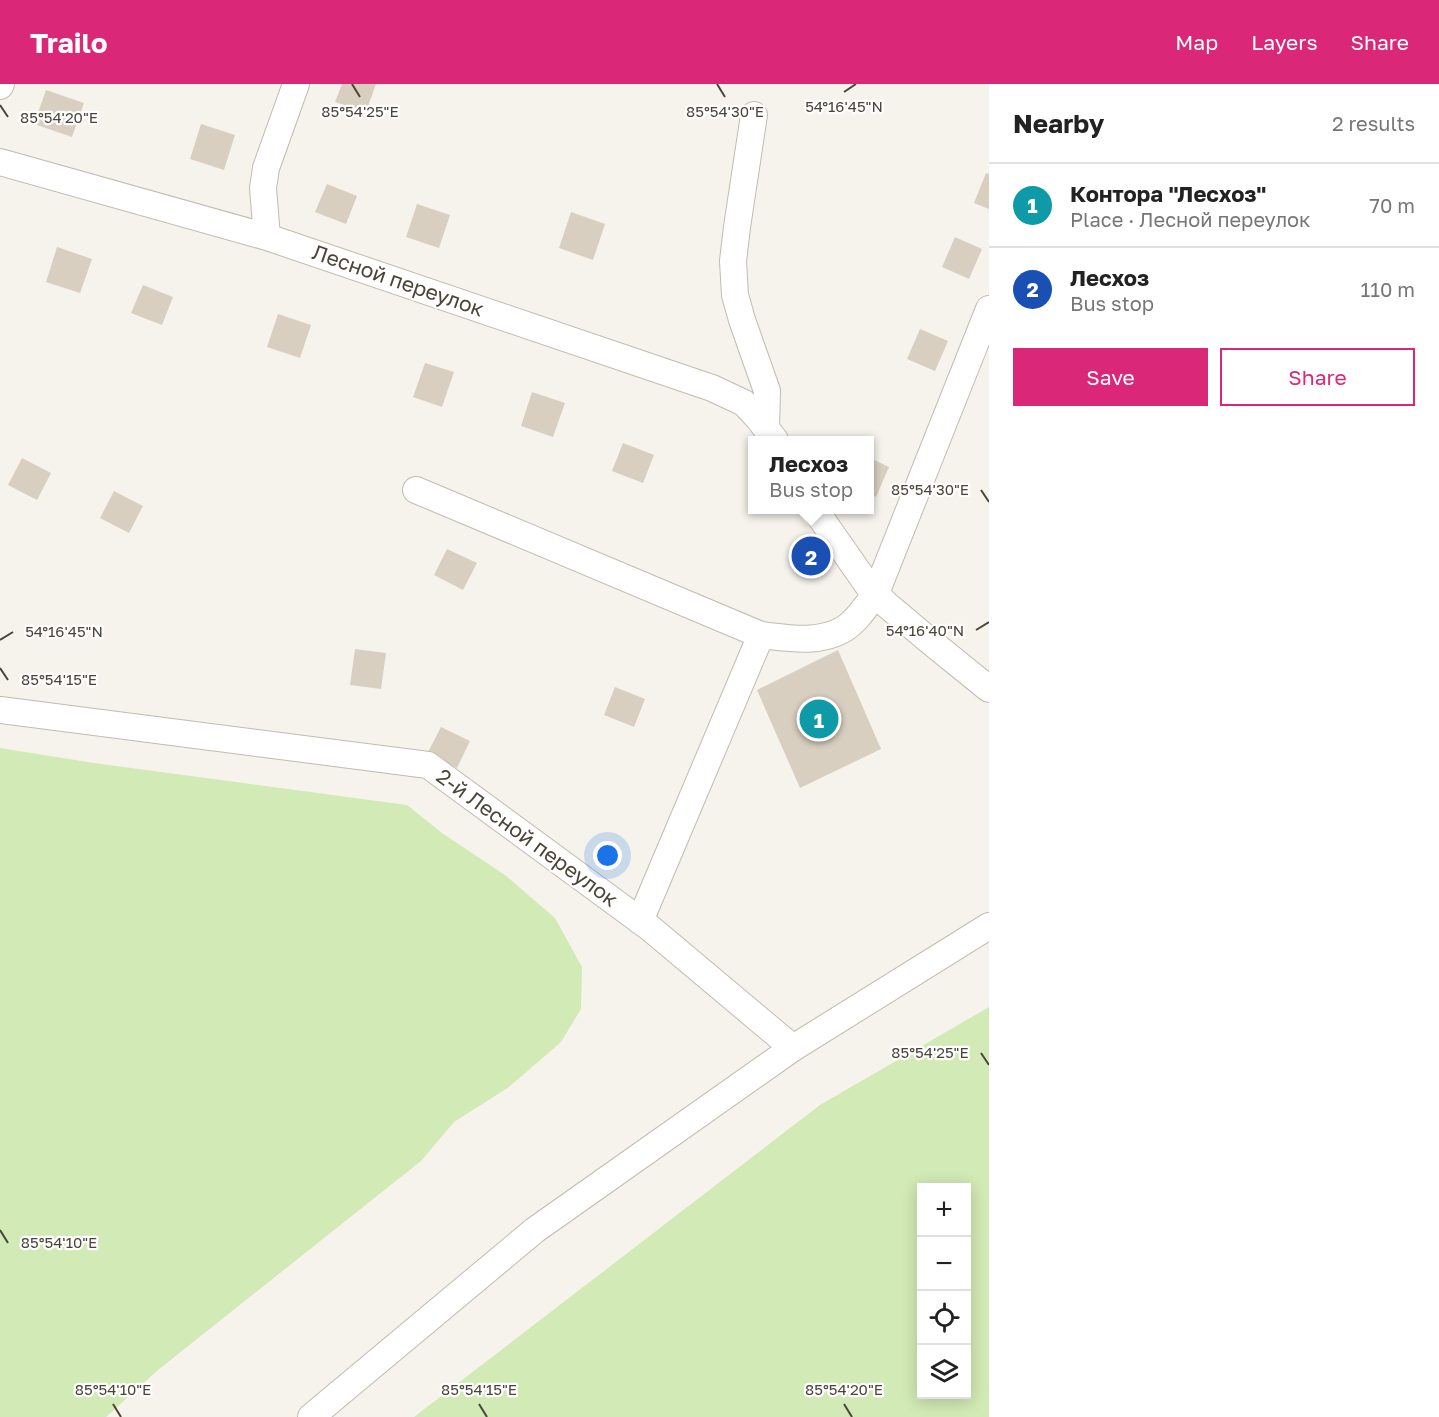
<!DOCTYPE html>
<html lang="en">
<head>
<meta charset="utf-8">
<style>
	body { margin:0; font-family:"Golos Text",sans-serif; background:#f6f6f6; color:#222 }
	.controls { position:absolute; right:18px; bottom:18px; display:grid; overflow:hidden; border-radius:0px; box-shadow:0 3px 15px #0003 }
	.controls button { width:54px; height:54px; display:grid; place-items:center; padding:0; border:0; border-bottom:2px solid #e0e0e0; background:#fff; color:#222; font:30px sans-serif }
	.you { position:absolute; left:608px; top:772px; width:21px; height:21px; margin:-15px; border:4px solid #fff; border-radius:50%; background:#1a73e8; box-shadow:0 0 0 9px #1a73e833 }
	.badge { display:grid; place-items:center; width:39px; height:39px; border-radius:50%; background:#db2777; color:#fff; font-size:20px; font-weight:700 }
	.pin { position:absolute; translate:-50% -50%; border:3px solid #fff; box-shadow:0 2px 6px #0006 }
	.popup { position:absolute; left:748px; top:352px; width:126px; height:78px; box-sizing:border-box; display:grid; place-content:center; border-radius:0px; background:#fff; filter:drop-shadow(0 2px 4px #0005); font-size:20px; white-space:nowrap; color:#767676 }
	.popup b { font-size:22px; color:#222 }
	.popup::after { content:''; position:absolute; left:50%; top:100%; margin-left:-12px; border:12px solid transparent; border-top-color:#fff }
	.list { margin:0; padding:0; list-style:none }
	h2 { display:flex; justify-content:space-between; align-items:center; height:78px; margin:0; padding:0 24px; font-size:26px }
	h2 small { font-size:20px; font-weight:400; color:#767676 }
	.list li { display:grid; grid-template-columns:39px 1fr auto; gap:18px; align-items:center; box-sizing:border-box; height:84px; padding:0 24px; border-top:2px solid #e0e0e0 }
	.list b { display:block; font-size:22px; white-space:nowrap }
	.list p { margin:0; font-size:20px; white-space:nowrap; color:#767676 }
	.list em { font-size:20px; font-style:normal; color:#767676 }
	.actions { display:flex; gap:12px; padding:18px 24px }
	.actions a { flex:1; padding:14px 0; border:2px solid #db2777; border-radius:0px; text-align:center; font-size:21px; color:#db2777 }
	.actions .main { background:#db2777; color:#fff }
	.icon { flex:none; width:33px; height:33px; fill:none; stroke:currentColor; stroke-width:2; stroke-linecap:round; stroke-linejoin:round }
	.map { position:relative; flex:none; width:989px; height:1333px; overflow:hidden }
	header { display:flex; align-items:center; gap:36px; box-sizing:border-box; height:84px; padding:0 30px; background:#db2777; color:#fff }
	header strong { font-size:28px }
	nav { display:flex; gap:33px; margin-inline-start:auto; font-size:21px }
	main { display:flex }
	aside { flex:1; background:#fff }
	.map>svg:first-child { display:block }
</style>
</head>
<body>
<header>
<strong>Trailo</strong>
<nav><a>Map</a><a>Layers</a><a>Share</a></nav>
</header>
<main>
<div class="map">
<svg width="989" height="1333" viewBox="0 0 989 1333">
	<rect width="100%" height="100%" fill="#f6f3ec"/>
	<path fill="#d2eab5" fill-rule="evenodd" d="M0,664L94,679L407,721L442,749L505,791L555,834L582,883L581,925L561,958L509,1003L454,1038L421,1077L158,1286L106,1333H0Z
		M989,923V1333H414L820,1021ZM922,1104H966V1310H922Z"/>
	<path fill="#d8cfc1" d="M342,0H376L366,28L335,18Z
		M46,6L84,19L72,53L34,40Z
		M201,40L235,51L224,86L190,75Z
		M986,89L989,90V125L974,119Z
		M327,100L357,112L346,140L315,128Z
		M417,120L450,131L439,164L406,153Z
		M571,128L605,140L593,176L559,164Z
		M955,153L982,165L969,195L942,183Z
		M57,163L92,175L80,209L46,198Z
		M143,201L173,213L162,241L131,229Z
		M278,230L311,241L300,274L267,263Z
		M920,245L948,257L935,287L907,275Z
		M425,279L454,288L442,323L413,313Z
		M532,308L565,319L553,353L521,342Z
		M623,359L654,371L643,399L612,387Z
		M22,374L51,389L37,416L8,401Z
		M870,374L889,383L876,413L870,410Z
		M114,407L143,422L129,449L100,434Z
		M447,465L477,479L463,506L434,491Z
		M355,565L386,569L381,605L350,601Z
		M838,566L881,665L800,704L757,606Z
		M615,603L645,615L634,643L604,631Z
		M441,643L470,657L457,684L427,670Z"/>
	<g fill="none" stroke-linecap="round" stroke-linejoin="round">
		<defs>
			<path id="minor" d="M0,2L1,0
				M754,31L737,143L733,177L735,211L742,236L767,307L766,345
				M0,78L267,153L712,304L744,319L758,334L775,356
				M267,153L263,104L266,84L296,0
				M416,406L761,551C788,554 819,560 844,545C857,537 867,521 876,509L989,225
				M816,426L827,443L869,503L887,521L931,558L989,605
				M0,626L428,681L650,844L793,964
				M640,837L761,551
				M311,1333L535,1146L793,964L989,842"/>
		</defs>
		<use href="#minor" stroke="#c2bbae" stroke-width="28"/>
		<use href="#minor" stroke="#fff" stroke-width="26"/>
	</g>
	<path fill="none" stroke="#4b4439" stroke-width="2" d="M352,0L360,13M717,0L725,13M844,8L856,0M0,21L8,33M981,406L989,418M976,546L989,538M0,556L13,548M0,584L8,596M981,969L989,981M0,1146L8,1159M113,1320L121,1333M479,1320L487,1333M844,1320L852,1333"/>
	<g text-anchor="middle" stroke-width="4.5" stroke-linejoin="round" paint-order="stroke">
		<g font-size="21" fill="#4b4439" stroke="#fff">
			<text transform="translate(398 197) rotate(19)" y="7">Лесной переулок</text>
			<text transform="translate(527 754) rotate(36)" y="7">2-й Лесной переулок</text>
		</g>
	</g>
	<g font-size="15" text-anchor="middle" fill="#4b4439" stroke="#fff" stroke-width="4.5" stroke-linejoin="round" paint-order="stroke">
		<text x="844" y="28">54°16'45"N</text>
		<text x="360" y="33">85°54'25"E</text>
		<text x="725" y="33">85°54'30"E</text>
		<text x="59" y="39">85°54'20"E</text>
		<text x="930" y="411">85°54'30"E</text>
		<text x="925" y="552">54°16'40"N</text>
		<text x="64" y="553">54°16'45"N</text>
		<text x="59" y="601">85°54'15"E</text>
		<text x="930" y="974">85°54'25"E</text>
		<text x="59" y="1164">85°54'10"E</text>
		<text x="113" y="1311">85°54'10"E</text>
		<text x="479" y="1311">85°54'15"E</text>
		<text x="844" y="1311">85°54'20"E</text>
	</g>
</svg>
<div class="controls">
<button>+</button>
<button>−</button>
<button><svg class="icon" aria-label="locate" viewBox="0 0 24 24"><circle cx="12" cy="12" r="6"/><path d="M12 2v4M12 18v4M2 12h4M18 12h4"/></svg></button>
<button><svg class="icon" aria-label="layers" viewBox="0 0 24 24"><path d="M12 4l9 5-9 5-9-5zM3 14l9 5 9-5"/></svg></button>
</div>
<div class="you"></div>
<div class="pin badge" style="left:819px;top:635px;background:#0f9aa8">1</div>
<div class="pin badge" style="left:811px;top:472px;background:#1a4fb4">2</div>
<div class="popup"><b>Лесхоз</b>Bus stop</div>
</div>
<aside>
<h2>Nearby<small>2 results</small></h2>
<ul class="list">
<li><span class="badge" style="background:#0f9aa8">1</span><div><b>Контора &quot;Лесхоз&quot;</b><p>Place · Лесной переулок</p></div><em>70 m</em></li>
<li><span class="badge" style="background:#1a4fb4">2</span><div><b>Лесхоз</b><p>Bus stop</p></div><em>110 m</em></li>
</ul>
<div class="actions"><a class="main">Save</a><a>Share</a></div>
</aside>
</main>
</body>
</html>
